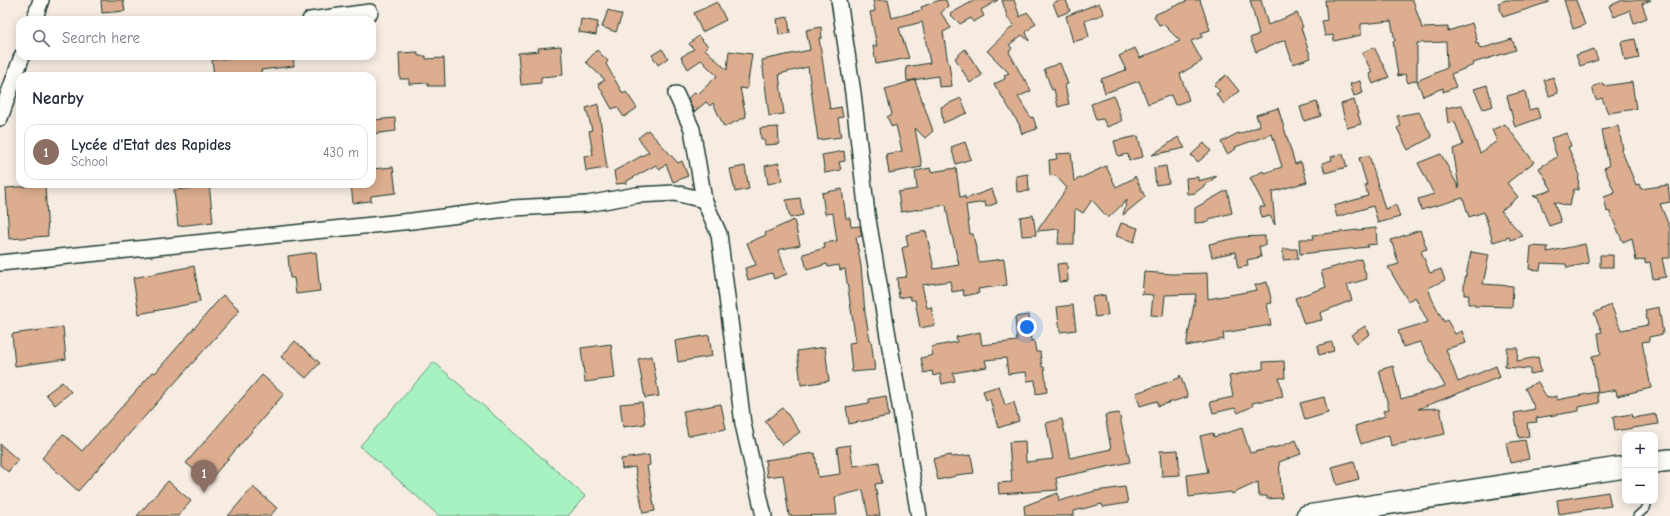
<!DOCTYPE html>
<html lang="en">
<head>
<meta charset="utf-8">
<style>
	body { margin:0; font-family:"Comic Neue",sans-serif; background:#f2f2f3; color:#1f2937 }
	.controls { position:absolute; right:12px; bottom:12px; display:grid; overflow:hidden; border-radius:8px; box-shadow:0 2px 10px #0003 }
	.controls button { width:36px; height:36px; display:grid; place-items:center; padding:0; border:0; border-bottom:1px solid #e0e1e3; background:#fff; color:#1f2937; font:20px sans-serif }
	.you { position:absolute; left:1027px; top:327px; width:14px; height:14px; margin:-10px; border:3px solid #fff; border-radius:50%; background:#1a73e8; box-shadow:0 0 0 6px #1a73e833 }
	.badge { display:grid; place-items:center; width:26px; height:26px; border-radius:50%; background:#c8321e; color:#fff; font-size:13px; font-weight:700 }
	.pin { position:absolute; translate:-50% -33px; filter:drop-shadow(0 1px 2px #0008) }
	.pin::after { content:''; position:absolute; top:21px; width:14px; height:12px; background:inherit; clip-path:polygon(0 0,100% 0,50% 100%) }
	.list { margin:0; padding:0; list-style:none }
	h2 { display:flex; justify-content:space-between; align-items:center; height:52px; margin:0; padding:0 16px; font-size:17px }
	h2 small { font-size:13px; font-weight:400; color:#747a83 }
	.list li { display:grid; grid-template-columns:26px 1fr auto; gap:12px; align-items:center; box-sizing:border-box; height:56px; margin:0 8px 8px; padding:0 8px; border:1px solid #e0e1e3; border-radius:12px }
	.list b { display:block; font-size:15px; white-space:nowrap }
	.list p { margin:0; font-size:13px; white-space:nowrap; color:#747a83 }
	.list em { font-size:13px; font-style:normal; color:#747a83 }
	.icon { flex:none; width:22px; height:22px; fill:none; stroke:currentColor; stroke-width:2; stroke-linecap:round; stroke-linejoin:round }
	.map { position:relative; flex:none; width:1670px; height:516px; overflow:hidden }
	.search { position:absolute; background:#fff; box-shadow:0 2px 10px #0003; left:16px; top:16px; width:360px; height:44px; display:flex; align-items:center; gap:10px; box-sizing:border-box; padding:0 14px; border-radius:12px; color:#747a83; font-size:15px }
	.panel { position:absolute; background:#fff; box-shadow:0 2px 10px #0003; left:16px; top:72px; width:360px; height:116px; border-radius:12px }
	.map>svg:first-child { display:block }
</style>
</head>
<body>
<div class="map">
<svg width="1670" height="516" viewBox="0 0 1670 516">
	<rect width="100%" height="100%" fill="#f6ece2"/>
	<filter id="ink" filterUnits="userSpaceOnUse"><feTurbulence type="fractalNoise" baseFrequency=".025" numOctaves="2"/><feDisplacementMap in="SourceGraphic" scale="8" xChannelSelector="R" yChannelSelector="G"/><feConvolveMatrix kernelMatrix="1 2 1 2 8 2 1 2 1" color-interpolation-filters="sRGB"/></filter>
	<g filter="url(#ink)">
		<path fill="#a8f2c1" stroke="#64987a" d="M434,362L585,496L568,516H439L360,446Z"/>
		<path fill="#dcad8e" stroke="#1f3d34" d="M101,0H123L125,11L102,13Z
			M873,0H888L892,18L922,10L921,7L940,0H946L948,6L941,13L951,28L943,32L948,63H949L952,86L939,87L938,76L907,81L906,67L930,63L922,22L899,28L909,58L876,64L873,46H877L870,12L875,11Z
			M975,0H998L981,10L984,16L973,22L971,18L960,24L950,14Z
			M1002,0H1014L1020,17L1027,12L1036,23L1026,32L1029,41L1022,35L1009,45L1012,48L1009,52L1024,80H1026L1031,91L1018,97L1031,118L1033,117L1037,129L1022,134L1019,124L994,84L1005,79L1004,75L1009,73L987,51L1014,25L1008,19Z
			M1060,0H1066L1070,11L1058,16L1053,3Z
			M1189,0H1200L1210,30L1201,33L1202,37L1191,41L1202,61L1180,74L1189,100L1175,105L1171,95L1148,104L1139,81L1105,93L1101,79L1126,70L1119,56L1135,48L1140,58L1180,41L1163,24L1159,25L1154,16L1156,14Z
			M1250,0H1261L1268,25L1297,13L1303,27L1301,28L1311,58L1293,64L1285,40L1256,52L1250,38L1259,34Z
			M1325,0H1413L1422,28L1448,27V31L1472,23L1477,40L1475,42L1476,44L1478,43L1480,49L1512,39L1516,50L1473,63L1474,65L1451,74L1456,87L1443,92V88L1423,96L1417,81L1447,68L1446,42L1417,43V80L1408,83L1405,74L1398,76L1393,41H1395L1391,21L1361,24V35L1334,41L1333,35L1325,36L1322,21L1327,20Z
			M1506,0H1548L1549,2L1503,17L1498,3Z
			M1564,0H1576L1585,25L1573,29Z
			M1623,0H1651L1642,4L1647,18L1634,23L1630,10L1614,17L1609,6Z
			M717,2L726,20L702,32L694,13Z
			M1099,3L1104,14L1085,21L1089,37L1073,42L1066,16Z
			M608,10L622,15L616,32L602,27Z
			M788,17L790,33L779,35L777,19Z
			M581,19L598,22L596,35L579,32Z
			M821,27L822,38H819L830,109L841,107L843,117L838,118L841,137L818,140L808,67L779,74L784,114L769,116L762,60L810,50L806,30Z
			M698,36L708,46L705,49L727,70L729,51L752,54L747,89L740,88L746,117L724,127L713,103L710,106L706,102L694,112L688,98L695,92L697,95L717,76L701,60L688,69L681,57L694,49L689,44Z
			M1635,39L1639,58L1625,61L1621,42Z
			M561,46L563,75L541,77V83L521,85L518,53L539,51L538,48Z
			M1374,47L1389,77L1373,84L1369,74L1372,72L1362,53Z
			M662,49L668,58L658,65L652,55Z
			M965,49L982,75L970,83L955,58Z
			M1594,49L1598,60L1580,66L1576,55Z
			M597,50L608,61L606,64L623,94L626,92L637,108L624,117L617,107L612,109L598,84L605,80L586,62Z
			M418,52V56H426V59L444,58L445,86H428V83L409,84V79H400L399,53Z
			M250,56H293L294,66L261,70L262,76H214L212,60Z
			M1060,63L1068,84L1065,85L1069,104L1058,107L1054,89L1052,90L1044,69Z
			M1226,75L1239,91L1224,104L1216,94L1220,91L1214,85Z
			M1553,77L1558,93L1549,96L1544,80Z
			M915,80L933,131L925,138L915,128L922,167L889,173L886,154L902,151L896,125L892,127L887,117L892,114L885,89Z
			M1360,81L1363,93L1354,96L1350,84Z
			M1632,82L1636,109L1608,113L1602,98L1596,100L1592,87L1603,83L1604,86Z
			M1487,85L1493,106L1483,109L1474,89Z
			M1525,91L1529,110L1537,108L1540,118L1515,127L1507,96Z
			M1114,96L1122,121L1107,127L1103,119L1096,120L1091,104Z
			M961,98L967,113L943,123L941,107Z
			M1354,100L1361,124L1347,128L1341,104Z
			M1317,102L1321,116L1304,121L1300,107Z
			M598,104L607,168L586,171L584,156L593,155L589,131L592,130L586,108Z
			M1462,105L1480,153L1497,141L1492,130L1505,124L1534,162L1507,183L1518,197L1501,211L1523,236L1510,240L1509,237L1493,242L1484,212L1469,217L1463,198L1421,210L1418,199L1434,194L1418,163L1441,154L1459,188L1453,149L1463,145L1455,122L1448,123L1446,108Z
			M1278,108L1295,164L1301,162L1307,182L1272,192L1275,225L1270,216L1261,218L1260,207H1265L1250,178L1263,171L1264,173L1282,167L1272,134L1235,147L1236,149L1227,154L1221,142L1238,133L1239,134L1260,126L1256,115Z
			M1419,112L1432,137L1408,150L1397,128L1401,126L1397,116Z
			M395,118L396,131L372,134V120Z
			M1618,126L1623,149H1621L1636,185L1639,184L1641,189L1668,185L1670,202L1660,204L1670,228V258H1662L1666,277L1653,279L1650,262L1645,263V259L1636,261L1632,238L1623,242L1609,211L1607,212L1604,197L1615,193L1604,168L1609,166L1602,130Z
			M778,127L779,144L765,145L764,139H761L760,128Z
			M648,130L678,163L682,161L688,176L673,182L666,164L660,170L656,165L627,181V183L616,184L614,171L649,152L638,138Z
			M1567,133L1571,146L1568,147L1579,173L1578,190L1574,189L1569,206L1554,202L1561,222L1549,226L1538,197L1533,196L1552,190L1539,168L1557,157L1551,138Z
			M1138,136L1143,157L1129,160L1128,154L1118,156L1114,141Z
			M1178,137L1185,148L1152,155Z
			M965,142L971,159L956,164L951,147Z
			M1204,143L1211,151L1198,162L1191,155Z
			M844,151L845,161L839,162L841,170L825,173L822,155Z
			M1071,153L1074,181L1106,166L1116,187L1134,178L1135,176L1145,197L1123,215L1127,200L1108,218L1092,200L1083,213L1075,208L1074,244H1058L1059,229L1037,231L1067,188L1055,175L1050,176L1049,160L1057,159L1056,154Z
			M1343,154L1347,167L1325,173L1322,163L1332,160L1331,157Z
			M1369,155L1385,209L1396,205L1400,217L1378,223L1373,206L1337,217L1334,206L1368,196L1365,185H1367L1359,158Z
			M779,163L782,181L768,184L765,166Z
			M745,166L749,189L735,192L730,169Z
			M1166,166L1169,183L1156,185L1154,168Z
			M393,167L396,193L371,196V201L353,203L351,184H372V169Z
			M930,168L931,172L956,168L960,197L965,196V199L992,189L997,203L986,207L985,202L966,205L970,234H973L979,262L1004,259L1007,285L978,289L979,293L964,296L963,290L952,292L950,281L922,285L927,308L931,307L935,325L920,328L915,300H911L910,296L899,298L897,278L906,277V275L907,274L902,248L908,246L906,235L926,231L934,269L959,265L949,223L946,205L901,212L898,192L917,189L915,171Z
			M1028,174L1029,191L1017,192L1016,176Z
			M1217,176L1195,193L1187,194L1186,178L1198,177V181Z
			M192,184H209L213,222L178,226L174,190L193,188Z
			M45,185L48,236L9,239L6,188Z
			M842,189L846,218H850L851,227L860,226L862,236L856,237L861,266L865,313L870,340H871L875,370L852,372L849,343L856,342L845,269L840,270L839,265L828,267L827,264L807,270L803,254L825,248L824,243L837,241L833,213L825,214L822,193Z
			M1227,190L1232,213L1209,219V222L1195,223V208Z
			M800,198L803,215L790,218L786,200Z
			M1033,215L1036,235L1022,236L1020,217Z
			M794,220L800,245L778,250L787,274L774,279L772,273L748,280L745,268L756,265L747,243L766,235L765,233Z
			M1121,223L1138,228L1134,242L1116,236Z
			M1376,228L1377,244L1367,245L1368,247L1300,254L1299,239H1314L1313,235Z
			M1420,230L1427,249L1421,251L1430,273L1441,269L1445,280L1428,288L1432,299L1444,322L1447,320L1455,334L1462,331L1466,343L1446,349L1458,382L1496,366L1500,377L1418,409L1440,408L1445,434L1391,446L1389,435L1361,444L1355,426L1385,416L1383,411L1389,409L1379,370L1393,366L1401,399L1445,386L1420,342L1403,347L1398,331L1428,322L1415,297L1408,301L1388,267L1399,264L1391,240Z
			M1265,236V246H1259L1261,257L1247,260L1248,266L1238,268L1235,252L1212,257L1209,244L1240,237Z
			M1585,244L1589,263L1567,268L1566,264L1541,263L1540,270L1529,269L1531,246L1548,247L1547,252Z
			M1283,249H1297L1298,259L1283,260Z
			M316,252L320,291L296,294L294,278H290L288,256Z
			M1471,252L1489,255L1483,284L1513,286L1512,307L1474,306V304H1468L1469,295H1464V284Z
			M1600,255H1613V267H1600Z
			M1361,259L1367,279L1347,285L1352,300L1320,313L1322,320L1304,324L1295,298L1326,287L1321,271Z
			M1067,263L1068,281L1059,282L1057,264Z
			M194,266L200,302L139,314L133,278Z
			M1144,272L1172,274L1207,273L1208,299L1257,290L1255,285L1267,282L1272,303L1267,304L1271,325L1223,333L1224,339L1186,346L1196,294L1165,295L1163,316L1151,315L1153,295L1142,294Z
			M223,295L240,310L78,491L42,458L63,434L82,451L153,372L155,373Z
			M1105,295L1108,315L1095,317L1092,297Z
			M1073,305L1076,330L1060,332L1057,307Z
			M1611,305L1621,330L1648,325L1645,310L1659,307L1663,334L1649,337V341L1642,342L1651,388L1617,396L1616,390L1598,393L1592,356L1601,354L1598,333L1602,332L1594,313Z
			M1029,315L1031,341L1034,340L1036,352H1040L1042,367H1044L1047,392L1036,394L1035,380L1027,381L1026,372L1008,374L1006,358L985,360L987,367L953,373L955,381L942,384L940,374L933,376L932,371L924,373L921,358L933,355L931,347L957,342L956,337L980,332L982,345L1017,341L1015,317Z
			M1365,326L1370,334L1357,343L1351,335Z
			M63,327L66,359L15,366L12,334Z
			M709,335L712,356L678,362L675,341Z
			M295,341L320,363L306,378L281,357Z
			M1332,342L1334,351L1319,355L1317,346Z
			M611,344L615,378L585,382L581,348Z
			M825,347L829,381L801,385L797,351Z
			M1507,348H1518L1517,361L1538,357L1541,372L1530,374V369L1504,367V364H1506Z
			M652,356L659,396L645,398L638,359Z
			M1284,361L1285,378H1279L1283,397L1252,403L1253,406L1238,413L1235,408L1213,413L1210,402L1233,397L1229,376L1263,369V362Z
			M262,375L284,394L208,482L186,463Z
			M1180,375L1188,397L1158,406L1157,401L1140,406L1136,393L1179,378Z
			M62,382L71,392L55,405L46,394Z
			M1538,382L1547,398L1557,396V400L1597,392L1599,403L1579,407V411L1536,418L1537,422L1527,423L1529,436L1519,438L1514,413L1535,409L1525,388Z
			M999,386L1005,405L1014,402L1019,421L998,428L990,399L986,400L983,391Z
			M886,396L889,416L849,424L846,407L869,403V399Z
			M1324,397L1328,413L1305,420L1300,403Z
			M642,402L645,424L623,427L620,404Z
			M721,404L726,429L688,436L683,411Z
			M783,408L800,432L782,445L765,421Z
			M1119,413L1130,462L1056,478L1058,490L999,494L998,483L1012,482L1009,442L1025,441L1026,462L1053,459L1046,423L1062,419L1070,458L1111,449L1105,415Z
			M1632,414L1633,418L1656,414L1658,424L1615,431L1613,417Z
			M1242,428L1250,453L1281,446L1296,440L1301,454L1279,462L1282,498L1267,499V496H1259L1258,482L1232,494L1231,492L1189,497L1187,475L1208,472L1200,436L1213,433L1214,437Z
			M1525,440L1529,459L1510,463L1506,443Z
			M0,444L18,460L8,472L0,465Z
			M850,445L853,466L879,462L882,483L875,484L880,516H868L863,490L835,497L837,515L789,516L783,475L767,477L765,460L815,453L818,477L840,474L837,447Z
			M1178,450L1180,475L1162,476L1160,451Z
			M649,455L650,465L647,466L655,511L643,513L635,467L622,469L621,459Z
			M951,455L952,457L971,455L974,473L956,475V476L938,480L933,459Z
			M1354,461L1359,479L1337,485L1332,467Z
			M168,481L191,501L178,516H137Z
			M253,487L277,508L270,516H228Z
			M1125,487L1128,503L1103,507L1102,504L1074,511V516H1025L1024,506L1058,493L1059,501L1095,491Z
			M1608,492L1611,506L1559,514L1557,500Z"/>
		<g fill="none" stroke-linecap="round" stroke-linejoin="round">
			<defs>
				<path id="service" d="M1637,516L1646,508L1648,501"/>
				<path id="minor" d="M839,0L853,93L867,214L919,516
					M34,20L41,0
					M310,20L370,12
					M676,94L692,129L704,200L719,234L743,424L764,516
					M0,118L22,56
					M0,263L412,221L513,208L587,204L637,195L675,193L704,200"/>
				<path id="secondary" d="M1655,462L1670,460
					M1307,516L1625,467"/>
			</defs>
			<use href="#service" stroke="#1f3d34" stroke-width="10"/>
			<use href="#minor" stroke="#1f3d34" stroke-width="18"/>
			<use href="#secondary" stroke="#1f3d34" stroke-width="24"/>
			<use href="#service" stroke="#fdfcf7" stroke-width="7"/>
			<use href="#minor" stroke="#fdfcf7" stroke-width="15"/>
			<use href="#secondary" stroke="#fdfcf7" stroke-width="21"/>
		</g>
	</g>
</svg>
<div class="controls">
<button>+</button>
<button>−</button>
</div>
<div class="you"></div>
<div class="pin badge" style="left:204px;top:493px;background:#8d6e63">1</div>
<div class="search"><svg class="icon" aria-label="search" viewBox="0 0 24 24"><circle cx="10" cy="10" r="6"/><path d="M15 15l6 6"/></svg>Search here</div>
<section class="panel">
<h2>Nearby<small></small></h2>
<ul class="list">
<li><span class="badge" style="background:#8d6e63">1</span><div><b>Lycée d'Etat des Rapides</b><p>School</p></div><em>430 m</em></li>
</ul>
</section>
</div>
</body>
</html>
